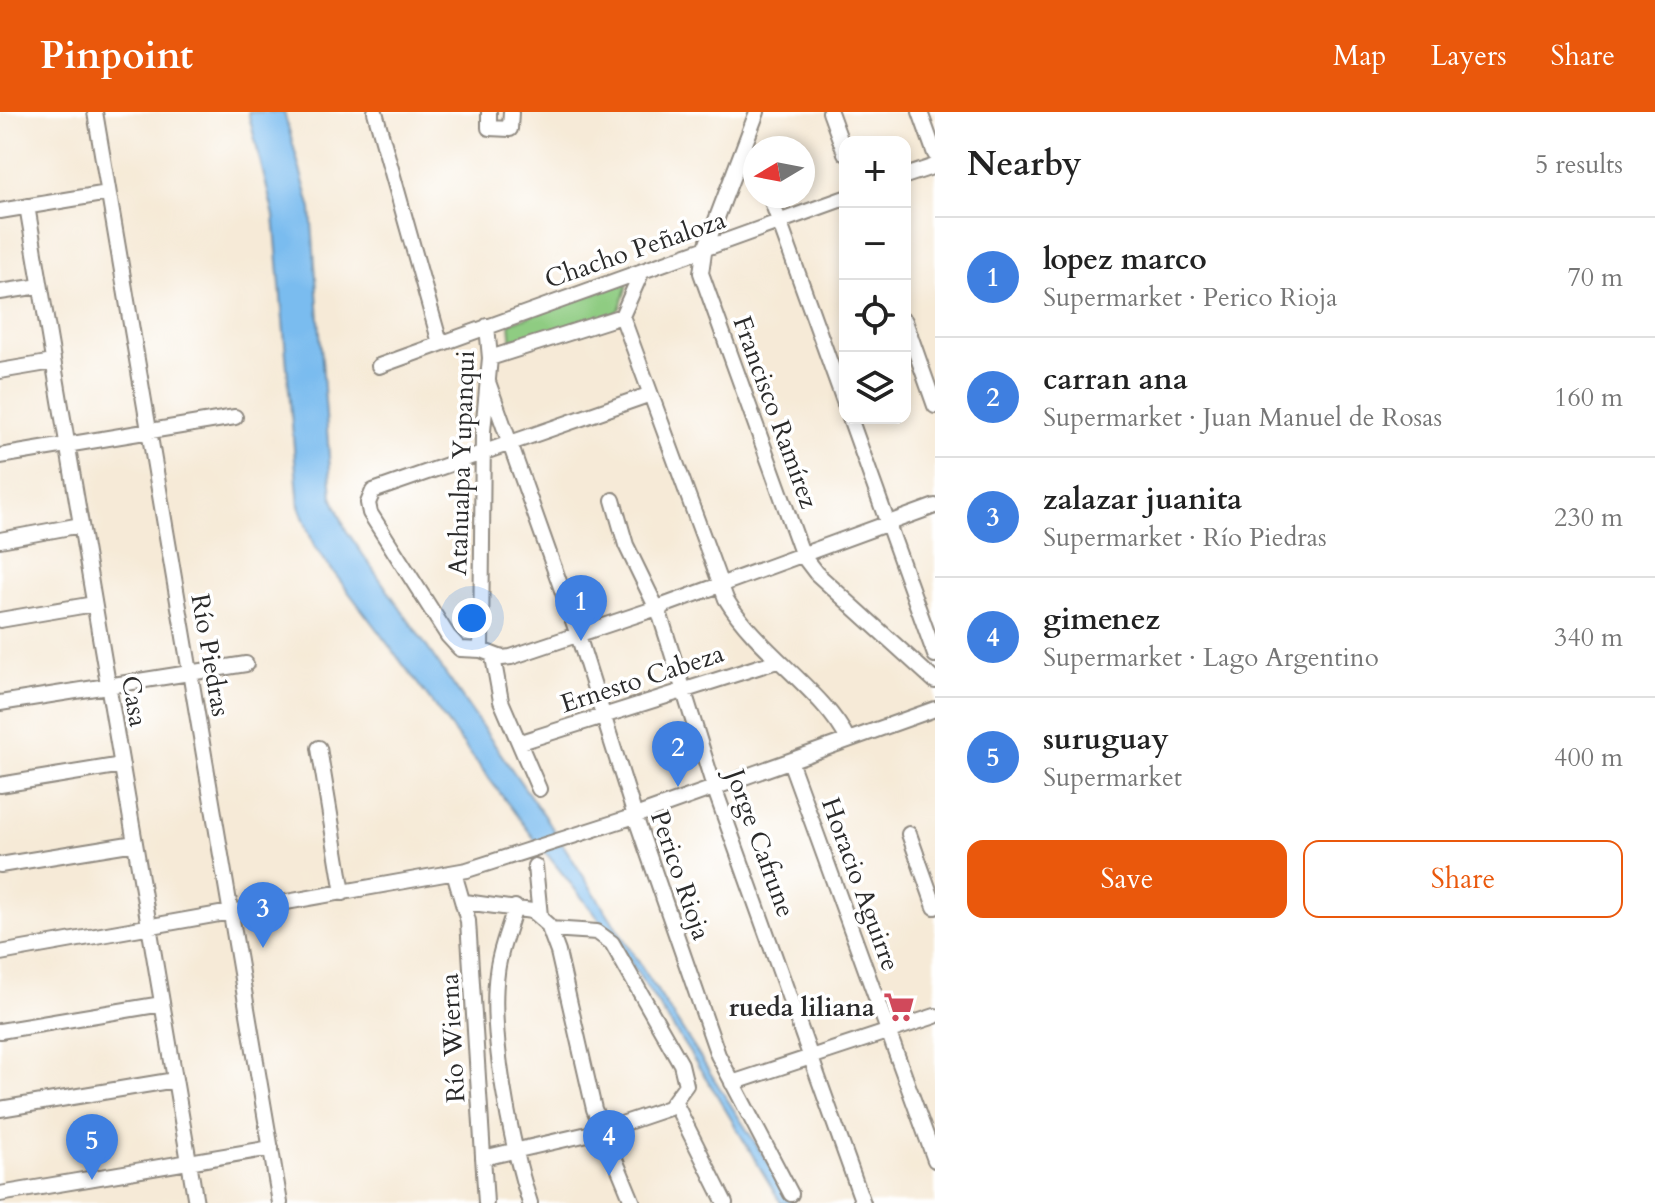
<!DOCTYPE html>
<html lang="en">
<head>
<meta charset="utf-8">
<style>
	body { margin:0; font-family:Cardo,serif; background:#f6f6f6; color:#222 }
	.controls { position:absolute; right:24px; top:24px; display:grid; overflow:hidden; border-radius:16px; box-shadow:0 4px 12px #0003 }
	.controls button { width:72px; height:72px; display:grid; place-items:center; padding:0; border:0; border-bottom:2px solid #e0e0e0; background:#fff; color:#222; font:40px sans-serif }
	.compass { position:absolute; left:743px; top:24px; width:72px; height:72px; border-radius:50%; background:#fff; box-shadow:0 4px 12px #0003; rotate:260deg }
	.you { position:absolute; left:472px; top:506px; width:28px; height:28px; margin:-20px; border:6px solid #fff; border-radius:50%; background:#1a73e8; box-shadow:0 0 0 12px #1a73e833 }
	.badge { display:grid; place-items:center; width:52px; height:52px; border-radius:50%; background:#ea580c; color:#fff; font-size:26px; font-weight:700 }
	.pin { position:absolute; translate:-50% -66px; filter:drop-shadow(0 2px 4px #0008) }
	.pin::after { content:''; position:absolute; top:42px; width:28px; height:24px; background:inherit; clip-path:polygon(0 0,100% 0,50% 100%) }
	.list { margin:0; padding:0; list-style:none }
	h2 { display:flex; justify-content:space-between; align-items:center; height:104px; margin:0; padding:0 32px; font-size:34px }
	h2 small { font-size:26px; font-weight:400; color:#767676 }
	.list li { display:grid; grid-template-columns:52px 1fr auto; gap:24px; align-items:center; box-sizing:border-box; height:120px; padding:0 32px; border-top:2px solid #e0e0e0 }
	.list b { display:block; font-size:30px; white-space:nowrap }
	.list p { margin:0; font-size:26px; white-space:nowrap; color:#767676 }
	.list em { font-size:26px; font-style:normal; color:#767676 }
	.actions { display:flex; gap:16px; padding:24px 32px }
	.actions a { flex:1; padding:18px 0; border:2px solid #ea580c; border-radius:16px; text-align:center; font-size:28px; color:#ea580c }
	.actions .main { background:#ea580c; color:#fff }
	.icon { flex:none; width:44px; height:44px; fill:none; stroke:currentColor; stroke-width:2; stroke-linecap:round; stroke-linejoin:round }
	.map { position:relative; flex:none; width:935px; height:1091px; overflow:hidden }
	header { display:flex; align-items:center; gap:48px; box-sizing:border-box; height:112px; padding:0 40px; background:#ea580c; color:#fff }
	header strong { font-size:38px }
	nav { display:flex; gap:44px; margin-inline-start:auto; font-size:28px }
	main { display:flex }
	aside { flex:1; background:#fff }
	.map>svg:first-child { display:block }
</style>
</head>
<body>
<header>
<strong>Pinpoint</strong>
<nav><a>Map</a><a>Layers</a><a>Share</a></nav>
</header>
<main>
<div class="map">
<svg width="935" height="1091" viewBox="0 0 935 1091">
	<rect width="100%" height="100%" fill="#fff"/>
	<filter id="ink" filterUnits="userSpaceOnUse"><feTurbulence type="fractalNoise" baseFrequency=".0125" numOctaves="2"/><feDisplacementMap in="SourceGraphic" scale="16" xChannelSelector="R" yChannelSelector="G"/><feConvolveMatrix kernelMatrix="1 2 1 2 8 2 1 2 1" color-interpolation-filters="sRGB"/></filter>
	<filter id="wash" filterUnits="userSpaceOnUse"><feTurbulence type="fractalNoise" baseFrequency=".006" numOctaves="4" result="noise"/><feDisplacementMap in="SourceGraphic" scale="32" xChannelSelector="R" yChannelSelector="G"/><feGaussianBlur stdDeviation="1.8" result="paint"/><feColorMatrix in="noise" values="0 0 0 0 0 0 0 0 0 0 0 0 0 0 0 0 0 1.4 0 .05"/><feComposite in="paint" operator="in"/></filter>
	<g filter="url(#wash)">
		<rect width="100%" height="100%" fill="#f6ead7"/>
		<path fill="#8fcc82" stroke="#5d7c56" stroke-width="2" d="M623,171L627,173L620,196L613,203L512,234L510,211Z"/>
		<path fill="#7abcef" stroke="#52748d" stroke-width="2" d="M248,0H284L311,97L332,385L346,418L553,717L794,1091H781L715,980L616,828L533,725L314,434L299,394L274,104Z"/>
	</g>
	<g filter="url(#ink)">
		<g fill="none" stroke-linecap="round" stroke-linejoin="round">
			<defs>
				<path id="minor" d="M95,0L280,1091
					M375,0L440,231
					M489,0V16L510,17L511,0
					M757,0L704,140L701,161L803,444L816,461L935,569
					M830,0L845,41
					M920,0L935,42
					M905,64L935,54
					M770,84L845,292
					M27,94L196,1091
					M0,99L108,81
					M642,159L622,204L726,487C757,539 825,580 848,628
					M0,180L40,174
					M905,209L935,294
					M490,246L622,204
					M379,254L845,86
					M0,259L53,250
					M487,267L578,523L635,704L718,943L791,1082
					M648,283L373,379L368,391L370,401L448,524L460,537L481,538L502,546L511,545L657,496L935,394
					M850,306L935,543
					M0,344L235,305
					M613,388L626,433L660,503L714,675L863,1091
					M0,428L81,413
					M0,508L94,492
					M481,538L483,319L490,246L487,214
					M493,545L501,589L539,677
					M0,591L246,552
					M521,630L777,549
					M319,636L343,781
					M790,649L935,1048
					M0,673L122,653
					M909,722L935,795
					M0,753L135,731
					M535,754L540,804
					M454,761L468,809L486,1091
					M465,790L532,799L548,813L558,840L594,997L633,1091
					M515,795C509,817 499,839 497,861C489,921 511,1032 530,1091
					M0,841L467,758L635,704L935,597
					M0,919L162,892
					M732,971L935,904
					M675,991L725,1091
					M0,997L175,968
					M483,1046L601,1019L669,996L686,973L681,952L612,831L597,820L550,817
					M0,1082L271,1036"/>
			</defs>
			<use href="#minor" stroke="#908a81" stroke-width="18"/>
			<use href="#minor" stroke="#fff" stroke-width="14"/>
		</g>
	</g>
	<defs>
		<symbol id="supermarket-bare" viewBox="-9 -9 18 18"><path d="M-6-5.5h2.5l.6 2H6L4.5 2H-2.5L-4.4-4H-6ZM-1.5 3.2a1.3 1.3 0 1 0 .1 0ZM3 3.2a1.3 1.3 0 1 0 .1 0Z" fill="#d1495b" stroke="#fff" stroke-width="2.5" paint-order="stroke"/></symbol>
	</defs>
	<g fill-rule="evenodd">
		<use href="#supermarket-bare" x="877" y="873" width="44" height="44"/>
	</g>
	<g text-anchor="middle" stroke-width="7" stroke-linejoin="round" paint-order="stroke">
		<g font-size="26" fill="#2b2b2b" stroke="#fff">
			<text transform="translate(635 137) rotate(-19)" y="9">Chacho Peñaloza</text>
			<text transform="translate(776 300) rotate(70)" y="9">Francisco Ramírez</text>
			<text transform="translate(461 351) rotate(-88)" y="9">Atahualpa Yupanqui</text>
			<text transform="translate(211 543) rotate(80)" y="9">Río Piedras</text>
			<text transform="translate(642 566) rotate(-18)" y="9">Ernesto Cabeza</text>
			<text transform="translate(135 589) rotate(80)" y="9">Casa</text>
			<text transform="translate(761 731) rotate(70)" y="9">Jorge Cafrune</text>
			<text transform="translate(681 763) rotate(71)" y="9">Perico Rioja</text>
			<text transform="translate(861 772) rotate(70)" y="9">Horacio Aguirre</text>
			<text transform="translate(452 926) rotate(-93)" y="9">Río Wierna</text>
		</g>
		<g font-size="26" font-weight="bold" fill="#2b2b2b" stroke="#fff" text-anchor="end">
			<text x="875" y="904">rueda liliana</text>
		</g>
	</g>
</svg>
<div class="controls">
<button>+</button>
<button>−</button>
<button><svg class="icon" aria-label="locate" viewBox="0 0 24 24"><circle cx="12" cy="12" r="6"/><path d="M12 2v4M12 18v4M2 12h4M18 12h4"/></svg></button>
<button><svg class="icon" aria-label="layers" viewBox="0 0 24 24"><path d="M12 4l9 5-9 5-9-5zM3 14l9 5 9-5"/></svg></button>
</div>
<svg class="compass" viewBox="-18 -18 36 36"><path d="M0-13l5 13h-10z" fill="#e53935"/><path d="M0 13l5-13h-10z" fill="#767676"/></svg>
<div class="you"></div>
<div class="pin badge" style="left:581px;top:529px;background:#3f7fe0">1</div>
<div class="pin badge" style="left:678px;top:675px;background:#3f7fe0">2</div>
<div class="pin badge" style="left:263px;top:836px;background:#3f7fe0">3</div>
<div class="pin badge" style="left:609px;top:1064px;background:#3f7fe0">4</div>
<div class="pin badge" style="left:92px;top:1068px;background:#3f7fe0">5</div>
</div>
<aside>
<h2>Nearby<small>5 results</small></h2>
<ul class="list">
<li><span class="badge" style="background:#3f7fe0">1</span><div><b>lopez marco</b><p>Supermarket · Perico Rioja</p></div><em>70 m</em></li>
<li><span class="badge" style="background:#3f7fe0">2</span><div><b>carran ana</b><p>Supermarket · Juan Manuel de Rosas</p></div><em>160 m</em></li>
<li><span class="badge" style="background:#3f7fe0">3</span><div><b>zalazar juanita</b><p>Supermarket · Río Piedras</p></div><em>230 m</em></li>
<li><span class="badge" style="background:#3f7fe0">4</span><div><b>gimenez</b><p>Supermarket · Lago Argentino</p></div><em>340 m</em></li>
<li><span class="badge" style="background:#3f7fe0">5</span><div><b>suruguay</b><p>Supermarket</p></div><em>400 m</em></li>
</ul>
<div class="actions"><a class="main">Save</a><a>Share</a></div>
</aside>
</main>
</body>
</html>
